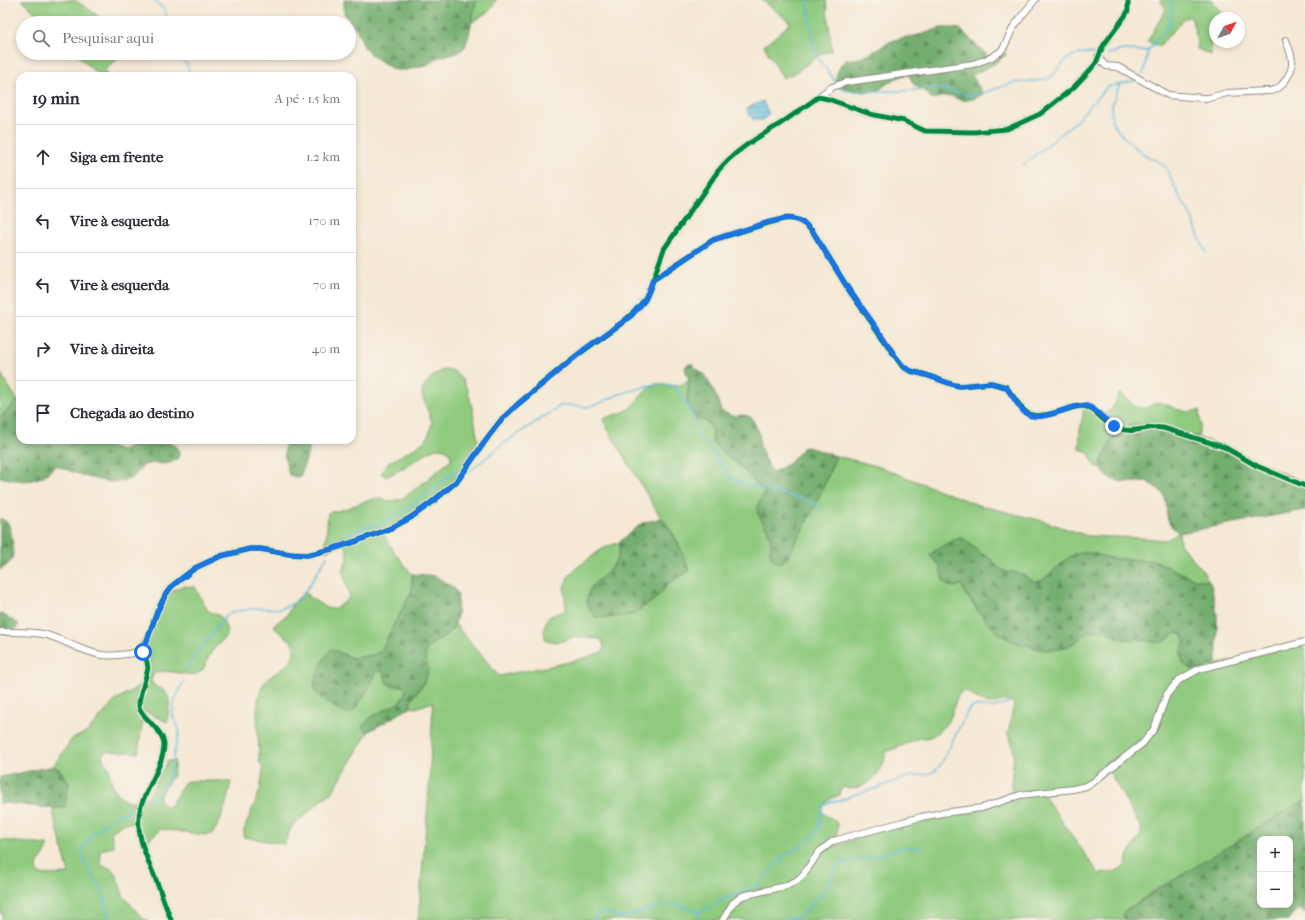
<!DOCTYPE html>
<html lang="pt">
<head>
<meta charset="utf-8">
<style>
	body { margin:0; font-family:"IM FELL French Canon",serif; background:#f7f7f7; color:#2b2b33 }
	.controls { position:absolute; right:12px; bottom:12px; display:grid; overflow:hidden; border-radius:8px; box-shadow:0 2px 6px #0003 }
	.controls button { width:36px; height:36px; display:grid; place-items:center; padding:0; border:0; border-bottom:1px solid #e1e1e2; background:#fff; color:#2b2b33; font:20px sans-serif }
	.compass { position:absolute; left:1209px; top:12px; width:36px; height:36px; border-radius:50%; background:#fff; box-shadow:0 2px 6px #0003; rotate:49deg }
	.stop { position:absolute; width:12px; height:12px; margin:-9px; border:3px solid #1a73e8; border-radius:50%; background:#fff }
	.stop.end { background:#1a73e8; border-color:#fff; box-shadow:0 1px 4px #0008 }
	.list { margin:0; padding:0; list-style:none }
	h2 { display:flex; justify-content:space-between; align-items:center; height:52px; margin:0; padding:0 16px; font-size:17px }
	h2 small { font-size:13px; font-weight:400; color:#7c7c81 }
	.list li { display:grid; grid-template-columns:26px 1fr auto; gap:12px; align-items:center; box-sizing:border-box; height:64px; padding:0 16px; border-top:1px solid #e1e1e2 }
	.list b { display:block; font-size:15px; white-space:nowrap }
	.list em { font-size:13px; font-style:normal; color:#7c7c81 }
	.icon { flex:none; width:22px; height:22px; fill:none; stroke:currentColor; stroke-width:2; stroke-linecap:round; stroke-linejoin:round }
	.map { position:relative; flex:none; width:1305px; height:920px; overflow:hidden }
	.search { position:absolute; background:#fff; box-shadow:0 2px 6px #0003; left:16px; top:16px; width:340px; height:44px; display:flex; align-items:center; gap:10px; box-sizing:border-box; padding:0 14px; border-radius:22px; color:#7c7c81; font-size:15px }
	.panel { position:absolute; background:#fff; box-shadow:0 2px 6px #0003; left:16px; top:72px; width:340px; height:372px; border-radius:12px }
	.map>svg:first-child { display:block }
</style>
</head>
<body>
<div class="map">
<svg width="1305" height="920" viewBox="0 0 1305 920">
	<defs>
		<pattern id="forest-firs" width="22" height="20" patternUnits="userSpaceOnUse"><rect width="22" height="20" fill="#73ae6e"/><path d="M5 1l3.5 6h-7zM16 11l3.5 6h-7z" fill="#5f8e5b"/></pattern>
		<pattern id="water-rules" width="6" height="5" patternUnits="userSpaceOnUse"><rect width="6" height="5" fill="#60bcde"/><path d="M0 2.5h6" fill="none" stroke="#4f99b4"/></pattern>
	</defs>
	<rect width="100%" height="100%" fill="#f7f3e8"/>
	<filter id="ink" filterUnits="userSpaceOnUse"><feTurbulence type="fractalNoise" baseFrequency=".025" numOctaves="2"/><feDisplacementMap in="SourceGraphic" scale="8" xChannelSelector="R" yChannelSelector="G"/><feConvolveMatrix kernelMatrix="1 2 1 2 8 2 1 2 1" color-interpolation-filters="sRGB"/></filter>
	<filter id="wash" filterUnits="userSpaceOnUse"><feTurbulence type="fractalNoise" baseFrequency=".012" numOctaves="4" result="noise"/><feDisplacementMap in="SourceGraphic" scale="16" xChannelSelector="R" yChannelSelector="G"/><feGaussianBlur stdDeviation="0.9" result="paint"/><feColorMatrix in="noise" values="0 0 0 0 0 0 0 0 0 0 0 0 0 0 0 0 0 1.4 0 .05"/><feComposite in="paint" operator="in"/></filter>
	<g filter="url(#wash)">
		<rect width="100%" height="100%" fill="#f5e8d4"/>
		<path fill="#8fca7f" stroke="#5d7a55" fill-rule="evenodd" d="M22,0H75L108,23H46Z
			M476,0H497L489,11L471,23Z
			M762,0H826L832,51L822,53L795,73L783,78L764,46L791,23Z
			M1160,0H1212L1225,18H1215V37L1210,42L1211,55L1197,49C1198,42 1194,23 1190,16L1184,19L1159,46L1147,42L1166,9Z
			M76,53H124L104,71L107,74V76C95,76 84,61 76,53Z
			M446,369C449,370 453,370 455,372C471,382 474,422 478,440L472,451L473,459L434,502L382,532L395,553L412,574V590L410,595L394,624L382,649L378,653L374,655L352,658L336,651L319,670L314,687C318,692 323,699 328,703C332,706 347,714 350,713C354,712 368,691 370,686C373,680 374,675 379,670L384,673L387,683L402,686L406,690C403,705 390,706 379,713C372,716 366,721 362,727L368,732L333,791L295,824H293L284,844L243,837L244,830L260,790L263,768L259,761C260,738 252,706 263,685C270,672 295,667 294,649C293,636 278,636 274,625L287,615L293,603L305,592L311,598L326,608L332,609L336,608L346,601L349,597V593L343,572L348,556L345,544L325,551L328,513L344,509L376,498L392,501L401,499L409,494L451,460C452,450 442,446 433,449C427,452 420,458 414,461C405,467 396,472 386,477L381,473L389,462L415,448L423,442L428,437L432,422L422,395C422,384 436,372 446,369Z
			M0,372L17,400L0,418Z
			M689,380L687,399L688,406L696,419L704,420L711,428L713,443L726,456L736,462L765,493L757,513C763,520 769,529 771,537C773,549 764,554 778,563L787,558L802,530L816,505L836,456L877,466L978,505L1043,521L1088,536L1144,538L1166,540L1179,533L1180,544L1202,570L1209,581L1194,579L1153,560L1123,559L1110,558L1091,553H1083L1074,554L1067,559L1048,576L1041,581L1034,582L1025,576L1014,572H1006L1000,569L991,559L980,553L976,548L947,544L934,551L930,556L941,567V571L956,587L961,584L966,595L982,615L1027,645L1037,649L1075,643L1088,632L1097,630H1106L1124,639H1137L1157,642L1165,641L1175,633L1182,634L1185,641L1181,653L1192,670L1297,646L1305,648V800L1176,879L1160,887L1125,911L1123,915L1126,920H418L429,791L433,702L416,708L411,707L410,703C412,697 416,694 419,690C430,677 425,668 425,653C433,640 450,636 455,624L499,676C534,668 570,665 604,651L603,643L600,639C592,639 585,637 577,637C563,639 563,645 546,640C543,632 543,618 553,615C558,613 561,613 566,610L564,587L568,577L575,569L602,549L619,542C622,561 606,574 593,585L608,618L621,616L633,615L661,593L668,584L689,571C681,551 677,534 661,518L608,430L606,426L604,419C612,414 620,415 627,410C637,404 643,390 654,385C667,379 672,393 689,380ZM964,690C972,694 981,703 990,704C1000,704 1001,697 1014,703L1008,735L1012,743L1014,755L1011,785L1012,795L971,810L910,820L876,831L836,846L838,824C834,818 825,817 822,811C825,800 831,798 840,795L841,789L844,787C860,793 880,777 884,762C885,759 885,755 885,752C896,749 905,744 915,740C920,738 925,738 930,737C937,734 944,726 949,720C955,711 954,695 964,690ZM1109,771L1141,828V833L1129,854L1126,864L1122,868L1114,872L1099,874L1044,796L1058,790L1086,786Z
			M1120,393L1136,407L1145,408L1158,402L1170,406L1175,409L1189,412L1199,410L1201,425L1198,437L1107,451L1099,467H1095C1091,458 1091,451 1079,449L1080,430L1085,404L1100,412L1105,414C1109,411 1113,408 1115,403C1117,398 1116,397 1120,393Z
			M183,586L195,587L208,611L220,616L223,620L227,631L226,635C222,643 214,646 210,654C206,661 205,672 196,674C186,676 163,668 155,673C153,674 152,678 151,681C154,686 156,687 161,689C174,696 168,709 167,722L144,711L138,753L106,751L102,756L104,762L109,767L110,776L113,787L125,801H136L147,798L168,761H175L173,775L160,795L159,799L162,803L166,807L170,806L184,783L188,781H222L231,782C227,801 223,819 212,834L206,835L161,829L145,843C142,838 139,829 134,825C127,819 116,828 111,833L114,847L100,850L101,865L112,869L117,877L123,895L143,919L149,920H2L3,913H0V840L47,845C48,853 41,858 37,865L38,872L40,875L69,874L52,808H61V771L53,766L72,739L87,732L116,700L147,681V671L136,650L152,627L171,591Z"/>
		<path fill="url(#forest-firs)" stroke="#4f6c4c" fill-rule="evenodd" d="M344,0H476L469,35L465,47L458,53L439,57L427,65L406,70H396L391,68L378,59L371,55L365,49L357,30L344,13Z
			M940,28H951L960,29L988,56L1001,52L1007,54L994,64L975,74L972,75L983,94C974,99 967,102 958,99C955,98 954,96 951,96C948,95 936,98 932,99L925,91L915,86L908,74C901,76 896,78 890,82C886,84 883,87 880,89C867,96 849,89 836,85C835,74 839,67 846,59C867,62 879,44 898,39C905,37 912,37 919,35C926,33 933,31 940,28Z
			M688,364H693V366L705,375L717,398L721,411L731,416L745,415L751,417L759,432L760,446L764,458L772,472C785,467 795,460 802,448L807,447L836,456L816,505L787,558L782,562L778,563C764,554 774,547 770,535C767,527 756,514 757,507C758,502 762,497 765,493L736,462L726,456L713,443L711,427L704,420L696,419L688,406L687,399L689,380L686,372L685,367Z
			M17,400L20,404V440H80L109,446L118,450H123L137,442L159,445L169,442L174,444L178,448L179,453L178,458C166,469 158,460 145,465C139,467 137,476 130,479C111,489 74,472 55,465C40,485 22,482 0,477V418Z
			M1134,424C1196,429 1249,459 1305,483V510L1179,533C1176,531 1172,528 1170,524C1164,516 1169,504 1164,496C1161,489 1152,486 1147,481C1132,483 1108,485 1101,468L1099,467L1117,430Z
			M286,440H313L311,443L302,472L300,476L296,477L289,475C286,463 282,452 286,440Z
			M0,518C3,520 6,521 8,523C12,529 14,553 12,559C10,564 4,567 0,570Z
			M661,518C676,534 681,551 689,571L667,584L661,593L653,601L632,615L621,616L608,618L595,617C592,612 587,606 587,600C586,579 624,573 619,542L642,523Z
			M960,538L964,539L980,553L991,559L1000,569L1006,572H1014L1025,576L1034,582L1041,581L1048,576L1067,559L1074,554L1083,553H1091L1110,558L1123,559L1153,560L1194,579L1209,581L1211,585L1217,613V662C1202,669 1199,674 1183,664L1181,653L1185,641L1182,634L1175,633C1172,635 1168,639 1165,641C1157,644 1146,640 1138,639C1133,639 1127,640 1122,639C1113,636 1107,629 1097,630C1085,631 1078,643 1065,647C1051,652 1040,650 1026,645C1022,644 1016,643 1012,641C991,632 971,604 961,584C953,589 945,587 942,577C941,574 941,571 940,567C939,563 933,559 930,556C934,550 953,539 960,538Z
			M412,574L427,575L435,576L454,588L458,595L457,617L454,627L447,634L432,644L425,653C425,659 428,664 428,669C428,683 414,691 410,703L411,707L368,732L362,727C366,721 372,716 379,713C390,706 403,705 406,690L402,686H392L387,683L384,673L379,670C374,675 373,680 370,686C368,690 354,712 351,713C345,715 341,710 337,708C330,703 319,700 315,691C311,683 325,656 331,649L352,658L373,655L378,653L382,649L394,624L410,595L412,590Z
			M0,613L19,624C16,632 7,631 0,632Z
			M53,766L61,771L69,783L65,807C55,811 15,803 0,803V777Z
			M1305,800V913L1300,908L1288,920H1126L1123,915L1125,911C1169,882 1215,855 1260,827C1275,818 1290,808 1305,800ZM1260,839H1290V905H1260Z"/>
		<path fill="url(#water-rules)" stroke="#467484" d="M763,101L769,114L763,120H754L749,115L747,108Z"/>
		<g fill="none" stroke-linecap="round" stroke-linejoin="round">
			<path stroke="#60bcde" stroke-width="1.5" d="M155,0L165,11L169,23
				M808,0L811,33L815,50L818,58L835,81
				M176,53L187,65L191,76
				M1108,54L1123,50L1145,51L1152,47L1157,39L1169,27L1171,19L1172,0
				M1142,74L1144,72L1148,50
				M1120,84C1115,97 1107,111 1114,125C1118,133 1141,153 1150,158C1155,160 1161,162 1165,167C1171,175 1172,183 1177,192C1180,198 1184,204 1188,210C1195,223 1198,238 1206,252
				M839,86L845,91H899L916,90L926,88H938L967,95H977L1013,83L1044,80L1051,77L1067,59L1074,55L1086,53L1096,54
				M1023,165L1050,143L1076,121L1107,87L1135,81
				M470,471L504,443L560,406L569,405L587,407L595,405L620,394L654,384H662L671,385L676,388L681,395L690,410L698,435L703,442L710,448L729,476L744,484L804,499L820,507
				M331,547L338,539L344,535L387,520L402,511L438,486L448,476L459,470
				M185,671L213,632L225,617L232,612L257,608L280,609L292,604L300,598L309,586L327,556
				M147,803C156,796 168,784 171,772C173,764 173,756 175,748C177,742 180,736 179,730C178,725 174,721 173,716C171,704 179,691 184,681
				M696,910L701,920
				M109,920C107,910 106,896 100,887C93,878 85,867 83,855C81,842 105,822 115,817C122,813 131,811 139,808
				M594,920L597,915L602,913L610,914L618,917H626L666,904H675L692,910L700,911L709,908L724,899L756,887L786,855L815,835L819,827L823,806L830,802L842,800L851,796L877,788L907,777L928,774L935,771L941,764L958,730L969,709L975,706L992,708L1010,702
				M781,920L798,917L805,912L828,888L834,871L837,866L845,862L871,858L904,847L922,849"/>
		</g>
	</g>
	<g filter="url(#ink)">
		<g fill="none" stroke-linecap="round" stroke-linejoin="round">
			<defs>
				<path id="street" d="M1098,56L1101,61L1106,66L1118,67L1168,95L1203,98H1209L1227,93L1267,91C1271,91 1274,91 1277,89C1284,84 1293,71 1292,62C1292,54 1288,47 1286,40
					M818,97L832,87L847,82L973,64L990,58L1000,52L1004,47L1013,28L1024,13L1035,0
					M653,280L713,240L722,237L782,219C796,217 804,222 813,232L849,290L902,366L911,371L926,375L954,385L960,386L991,383L1006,387C1028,414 1023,422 1062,411C1069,409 1075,406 1083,406C1093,407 1097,415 1105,421C1109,424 1115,427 1121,429C1135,434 1148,425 1163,428L1224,447L1257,466L1305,486
					M0,632C15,632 32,631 47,635C66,641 83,652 102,655C115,657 130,653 143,652
					M171,920C166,907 161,893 156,880C147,858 133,831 141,806C147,787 164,764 164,744C163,729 139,716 139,706C138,698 146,679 148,668L147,662L143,652L157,612L166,594L172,586L195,568L221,556L250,549H260L290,554L307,555L332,549L357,541L391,528L410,518L431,503L458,480L488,437L502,419L518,404L572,359L622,323L636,310L645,299L649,291L664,249L718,171C735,150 757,138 780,124C793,115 806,106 818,97L828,99L870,114L904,121L925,131L974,132L1007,129L1040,114L1073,88L1091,69L1096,63L1103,46L1125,16L1128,11V0
					M723,920L733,903L742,896L785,886L796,881L803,875L819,852L833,841L921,817L942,813L982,808L1020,795L1073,789L1086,786L1093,782L1143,743L1154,729L1167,694L1179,680L1199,669L1305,642"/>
			</defs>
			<use href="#street" stroke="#908a80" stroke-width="8"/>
			<use href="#street" stroke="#fff" stroke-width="6"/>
			<defs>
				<path id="cycleway" d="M653,280L713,240L722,237L782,219C796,217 804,222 813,232L849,290L902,366L911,371L926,375L954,385L960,386L991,383L1006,387C1028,414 1023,422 1062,411C1069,409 1075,406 1083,406C1093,407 1097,415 1105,421C1109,424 1115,427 1121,429C1135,434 1148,425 1163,428L1224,447L1257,466L1305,486
					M171,920C166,907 161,893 156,880C147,858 133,831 141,806C147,787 164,764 164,744C163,729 139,716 139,706C138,698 146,679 148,668L147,662L143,652L157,612L166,594L172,586L195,568L221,556L250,549H260L290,554L307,555L332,549L357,541L391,528L410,518L431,503L458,480L488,437L502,419L518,404L572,359L622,323L636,310L645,299L649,291L664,249L718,171C735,150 757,138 780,124C793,115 806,106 818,97L828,99L870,114L904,121L925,131L974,132L1007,129L1040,114L1073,88L1091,69L1096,63L1103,46L1125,16L1128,11V0"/>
			</defs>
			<use href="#cycleway" stroke="#f7f3e8" stroke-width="8"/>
			<use href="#cycleway" stroke="#00873e" stroke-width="5"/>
		</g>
	</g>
	<g fill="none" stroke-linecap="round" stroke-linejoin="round" filter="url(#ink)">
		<path stroke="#1a73e8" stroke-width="5" d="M143,652L157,612L166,594L172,586L195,568L221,556L250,549H260L290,554L307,555L332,549L357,541L391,528L410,518L431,503L458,480L488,437L502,419L518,404L586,348L631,316L645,300L653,280L713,240L769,222L789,218L798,220L805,224L813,232L849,290L881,334L895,356L905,368L911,371L926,375L954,385L960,386L991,383L1006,387C1012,395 1017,405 1024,412C1042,427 1071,400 1090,407C1097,410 1106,422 1114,426"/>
	</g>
</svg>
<div class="controls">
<button>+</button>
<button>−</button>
</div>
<svg class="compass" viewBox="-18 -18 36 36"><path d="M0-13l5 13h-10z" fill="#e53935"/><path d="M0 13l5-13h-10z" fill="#7c7c81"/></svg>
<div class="stop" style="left:143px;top:652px"></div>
<div class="stop end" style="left:1114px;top:426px"></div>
<div class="search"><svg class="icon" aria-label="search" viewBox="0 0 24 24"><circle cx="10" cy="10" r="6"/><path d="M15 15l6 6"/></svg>Pesquisar aqui</div>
<section class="panel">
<h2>19 min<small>A pé · 1.5 km</small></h2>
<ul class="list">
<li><svg class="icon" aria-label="ahead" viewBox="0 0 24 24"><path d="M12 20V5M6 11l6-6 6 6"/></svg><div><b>Siga em frente</b></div><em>1.2 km</em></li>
<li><svg class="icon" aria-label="left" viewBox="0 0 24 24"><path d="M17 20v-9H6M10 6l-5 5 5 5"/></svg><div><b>Vire à esquerda</b></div><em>170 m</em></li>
<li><svg class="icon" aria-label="left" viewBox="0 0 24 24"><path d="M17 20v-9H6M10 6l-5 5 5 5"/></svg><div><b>Vire à esquerda</b></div><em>70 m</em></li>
<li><svg class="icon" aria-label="right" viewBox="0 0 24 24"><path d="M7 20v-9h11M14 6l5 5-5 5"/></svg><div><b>Vire à direita</b></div><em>40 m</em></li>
<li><svg class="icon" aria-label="arrive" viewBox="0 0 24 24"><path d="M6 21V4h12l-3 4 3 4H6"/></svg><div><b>Chegada ao destino</b></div></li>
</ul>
</section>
</div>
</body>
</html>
